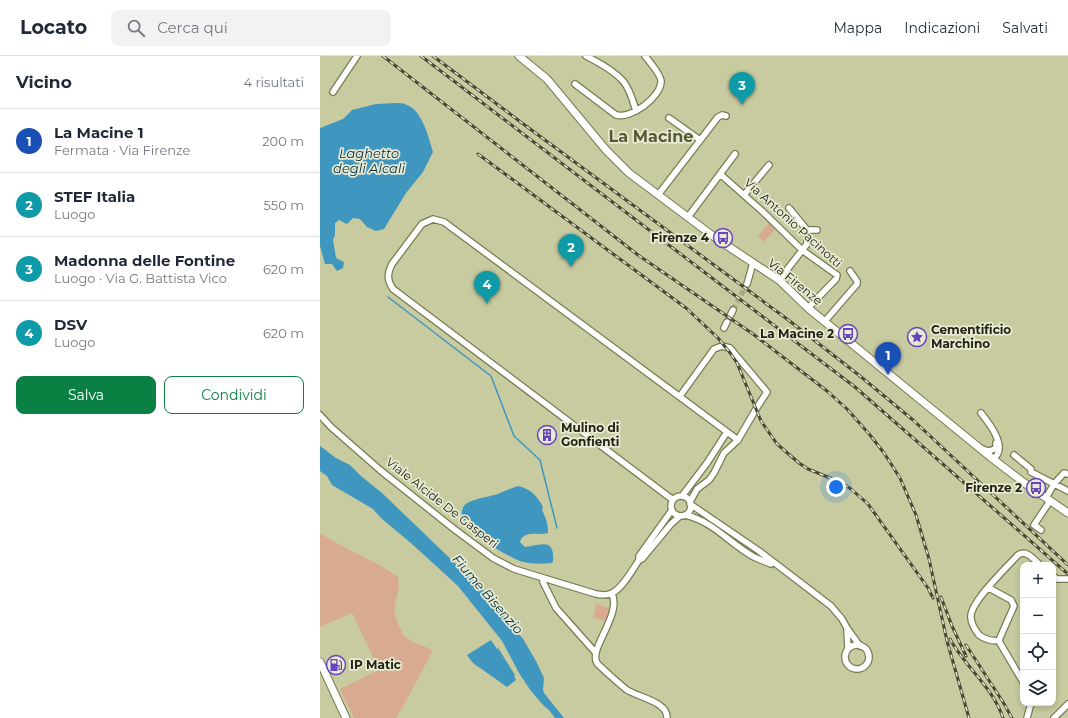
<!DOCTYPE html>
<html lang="it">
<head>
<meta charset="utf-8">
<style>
	body { margin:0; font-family:Montserrat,sans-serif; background:#f2f2f3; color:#1f2937 }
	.controls { position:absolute; right:12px; bottom:12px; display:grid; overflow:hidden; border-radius:8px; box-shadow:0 2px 6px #0003 }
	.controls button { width:36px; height:36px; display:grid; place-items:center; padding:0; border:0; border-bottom:1px solid #e0e1e3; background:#fff; color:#1f2937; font:20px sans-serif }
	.you { position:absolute; left:516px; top:431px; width:14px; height:14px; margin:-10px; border:3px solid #fff; border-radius:50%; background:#1a73e8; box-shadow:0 0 0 6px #1a73e833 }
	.badge { display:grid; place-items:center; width:26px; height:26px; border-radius:50%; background:#0b8043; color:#fff; font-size:13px; font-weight:700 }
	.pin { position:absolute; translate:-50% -33px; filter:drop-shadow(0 1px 2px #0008) }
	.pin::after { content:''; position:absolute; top:21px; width:14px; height:12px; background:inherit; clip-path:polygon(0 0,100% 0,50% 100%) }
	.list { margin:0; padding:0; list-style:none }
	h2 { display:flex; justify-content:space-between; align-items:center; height:52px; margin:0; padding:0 16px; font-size:17px }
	h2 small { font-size:13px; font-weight:400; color:#747a83 }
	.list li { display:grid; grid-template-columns:26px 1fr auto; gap:12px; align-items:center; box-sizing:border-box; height:64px; padding:0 16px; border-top:1px solid #e0e1e3 }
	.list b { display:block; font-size:15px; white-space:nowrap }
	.list p { margin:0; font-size:13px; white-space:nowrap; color:#747a83 }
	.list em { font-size:13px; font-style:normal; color:#747a83 }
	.actions { display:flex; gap:8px; padding:12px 16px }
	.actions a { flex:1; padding:9px 0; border:1px solid #0b8043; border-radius:8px; text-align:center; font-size:14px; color:#0b8043 }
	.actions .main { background:#0b8043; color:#fff }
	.icon { flex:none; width:22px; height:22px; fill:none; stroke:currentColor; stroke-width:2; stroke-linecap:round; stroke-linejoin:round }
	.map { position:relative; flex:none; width:748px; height:662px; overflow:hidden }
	header { display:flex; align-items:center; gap:24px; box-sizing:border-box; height:56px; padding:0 20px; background:#fff; border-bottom:1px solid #e0e1e3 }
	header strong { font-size:19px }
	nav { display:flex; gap:22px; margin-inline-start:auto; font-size:14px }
	.search { width:280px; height:36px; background:#f2f2f3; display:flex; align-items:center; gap:10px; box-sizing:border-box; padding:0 14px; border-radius:8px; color:#747a83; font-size:15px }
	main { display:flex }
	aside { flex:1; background:#fff }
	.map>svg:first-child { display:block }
</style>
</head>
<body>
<header>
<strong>Locato</strong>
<div class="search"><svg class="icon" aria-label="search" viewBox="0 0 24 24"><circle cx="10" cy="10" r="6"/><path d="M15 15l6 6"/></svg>Cerca qui</div>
<nav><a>Mappa</a><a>Indicazioni</a><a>Salvati</a></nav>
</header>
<main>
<aside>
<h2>Vicino<small>4 risultati</small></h2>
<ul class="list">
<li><span class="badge" style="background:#1a4fb4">1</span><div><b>La Macine 1</b><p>Fermata · Via Firenze</p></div><em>200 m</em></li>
<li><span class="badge" style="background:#0f9aa8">2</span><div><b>STEF Italia</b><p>Luogo</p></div><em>550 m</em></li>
<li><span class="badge" style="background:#0f9aa8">3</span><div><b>Madonna delle Fontine</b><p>Luogo · Via G. Battista Vico</p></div><em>620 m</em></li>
<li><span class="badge" style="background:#0f9aa8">4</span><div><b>DSV</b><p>Luogo</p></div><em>620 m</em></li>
</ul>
<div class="actions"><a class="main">Salva</a><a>Condividi</a></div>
</aside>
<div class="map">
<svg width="748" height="662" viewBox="0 0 748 662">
	<rect width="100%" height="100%" fill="#c8cb9f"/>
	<path fill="#d8ab91" d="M449,167L455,173L444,186L438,180Z
		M0,477C25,494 54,503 78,521L79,532L76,543L74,555L78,568L84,580L95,587L113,594L85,647L76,662H34L20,633L59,614L32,557L0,571Z
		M276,548L291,552L288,565L273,562Z"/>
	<path fill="#3f97c0" d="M75,47C79,47 84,47 87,49C102,54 109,82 113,96L103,116L86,137L64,173L56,175L47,171L40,163L33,162L27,168L19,164L15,167V179L13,184L16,202L24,206L23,212L17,215L12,208H5L0,190V72L23,63L32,54L56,48Z
		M0,390L16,402L30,409L41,420L62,437L166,537L203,583L216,605L224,622L223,633L224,637L244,662H235L229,654L224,650L211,635L199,617L182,585L138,530L92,488L61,462L53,453L12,429L7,420L0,415Z
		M198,430C211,433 217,440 223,451L222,454C226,462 228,468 228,477C219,480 208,474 201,483L200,486L205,491C222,489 235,481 233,506L231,507C222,508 213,508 203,506C189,502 130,468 144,450C149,443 169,441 178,438C185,435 191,432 198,430Z
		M171,584L177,593L178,592L195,619L194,620L196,624L187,631L153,607L147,599Z"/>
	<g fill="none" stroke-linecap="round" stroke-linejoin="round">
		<path stroke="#3f97c0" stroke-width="1.5" d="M68,241L171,320L194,380L220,404L237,472"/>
		<path stroke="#a7a983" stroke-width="5.5" stroke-dasharray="5.5 3" stroke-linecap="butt" d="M413,254L427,228"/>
		<defs>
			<path id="minor" d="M266,0C278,6 294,15 303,25C310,33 313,45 316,55
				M255,28L296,59C311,63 340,42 341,26C342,20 329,5 325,0
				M13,36L37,0
				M349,62L380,84
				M400,118L442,155L482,194L517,219L516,223L488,252
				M338,139L398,61L402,59L406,60
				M424,139L449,109
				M469,152L487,174
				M368,161L415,98
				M459,224L487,188V174H497
				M427,228L433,207
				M410,260L413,254
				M505,265L537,228V225L530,215
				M404,272L407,266
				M360,340L394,293L402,290L410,292L447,336L436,353L418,384
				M661,357C669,367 689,392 673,403
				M0,359L11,371L60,414L134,473L173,502L194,513L276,538C281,539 287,540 292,537C302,533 313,513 319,504V500L352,454
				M663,393C668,396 671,395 676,392V387
				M694,399L711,413V416L748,435
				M362,440L387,407L407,376
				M351 450a10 10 0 1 1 20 0a10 10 0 1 1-20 0Z
				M726,442L734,428L744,417L748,418
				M353,444L73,233C67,224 67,218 72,208L102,168L113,163L124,166L418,384L404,397L394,417L389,424L377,433L370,446
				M370,448L439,495L511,550L522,563L527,572L540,590
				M365,459C393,465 410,488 434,501C440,504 446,506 451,508
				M721,474L714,469L730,445
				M319,504L322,503L351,468L360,460
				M733,520L737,523H748
				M223,522V526L236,552L275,596
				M669,532L691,544L694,550L679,584
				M292,538C302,559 268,593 277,607C279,610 303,631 307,634C318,641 348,646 347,662
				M527,574L528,593
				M525 601a12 12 0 1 1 24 0a12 12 0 1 1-24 0Z
				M703,626L680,587L679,584C673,586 664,583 659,579C656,575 651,567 651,562C648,548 688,510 698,499C707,493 714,504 720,509
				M707,662L711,647
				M734,662L748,648"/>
			<path id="major" d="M199,0L227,23L286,94L309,117L397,183L459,224L488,252L673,403L703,426L748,457
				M0,606L26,662"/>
		</defs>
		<use href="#minor" stroke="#787b51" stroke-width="8"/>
		<use href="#major" stroke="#787b51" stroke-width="9"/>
		<use href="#minor" stroke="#fff" stroke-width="5.5"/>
		<use href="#major" stroke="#fff" stroke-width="7"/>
		<defs>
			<path id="rail" d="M63,0L318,199L433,278L507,335L527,353L550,379L564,397L580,422L596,459L609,503L627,585L649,662
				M101,0L535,331L748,518
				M113,0L202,67L467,263L540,320L593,364L748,509
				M158,98L366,252L398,282L411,298L417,307L441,365L457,388L479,407L488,413L520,426L531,433L548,448L608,532L613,542
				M621,541L632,570L646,600
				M630,583C645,611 673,631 683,662
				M646,589L683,646L692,662"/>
		</defs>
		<use href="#rail" stroke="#474932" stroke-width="3"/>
		<use href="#rail" stroke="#e8ead4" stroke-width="1.5" stroke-dasharray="4.5" stroke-linecap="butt"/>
	</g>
	<defs>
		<symbol id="bus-ring" viewBox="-11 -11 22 22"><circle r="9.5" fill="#e8ead4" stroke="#6745bd" stroke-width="1.5"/><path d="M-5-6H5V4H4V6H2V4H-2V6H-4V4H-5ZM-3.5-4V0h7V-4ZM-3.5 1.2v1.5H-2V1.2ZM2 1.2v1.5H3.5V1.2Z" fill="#6745bd"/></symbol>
		<symbol id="sight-ring" viewBox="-11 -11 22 22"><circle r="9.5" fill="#e8ead4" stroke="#6745bd" stroke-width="1.5"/><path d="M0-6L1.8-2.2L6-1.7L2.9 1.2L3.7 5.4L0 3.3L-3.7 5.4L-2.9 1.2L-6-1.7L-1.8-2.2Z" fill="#6745bd"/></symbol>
		<symbol id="building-ring" viewBox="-11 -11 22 22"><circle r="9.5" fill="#e8ead4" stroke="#6745bd" stroke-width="1.5"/><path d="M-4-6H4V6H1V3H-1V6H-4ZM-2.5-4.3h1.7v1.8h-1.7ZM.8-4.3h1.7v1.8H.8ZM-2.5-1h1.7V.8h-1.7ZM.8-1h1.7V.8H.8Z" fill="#6745bd"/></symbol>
		<symbol id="fuel-ring" viewBox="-11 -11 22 22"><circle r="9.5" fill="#e8ead4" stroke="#6745bd" stroke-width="1.5"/><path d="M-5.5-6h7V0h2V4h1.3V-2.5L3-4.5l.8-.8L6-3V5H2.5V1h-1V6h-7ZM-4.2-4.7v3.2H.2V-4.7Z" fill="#6745bd"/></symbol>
	</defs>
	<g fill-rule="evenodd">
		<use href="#bus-ring" x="392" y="171" width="22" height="22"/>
		<use href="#bus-ring" x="517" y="267" width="22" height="22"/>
		<use href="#sight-ring" x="586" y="270" width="22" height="22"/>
		<use href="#building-ring" x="216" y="368" width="22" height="22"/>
		<use href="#bus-ring" x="705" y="421" width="22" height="22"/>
		<use href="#fuel-ring" x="5" y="598" width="22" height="22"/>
	</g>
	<g text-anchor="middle" stroke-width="3.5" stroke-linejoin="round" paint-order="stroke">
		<g font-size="12" fill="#222312" stroke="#e8ead4">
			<text transform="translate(473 167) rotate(42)" y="4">Via Antonio Pacinotti</text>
			<text transform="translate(475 226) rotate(39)" y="4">Via Firenze</text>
			<text transform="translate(122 447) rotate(38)" y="4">Viale Alcide De Gasperi</text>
		</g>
		<g font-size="12" font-weight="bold" fill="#222312" stroke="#e8ead4" text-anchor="end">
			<text x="389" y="186">Firenze 4</text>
			<text x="611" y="278" text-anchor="start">Cementificio<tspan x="611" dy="14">Marchino</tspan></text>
			<text x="514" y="282">La Macine 2</text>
			<text x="241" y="376" text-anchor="start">Mulino di<tspan x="241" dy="14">Gonfienti</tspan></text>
			<text x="702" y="436">Firenze 2</text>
			<text x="30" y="613" text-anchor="start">IP Matic</text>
		</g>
		<g font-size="13" font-style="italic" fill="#052e3f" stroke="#e8ead4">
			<text x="49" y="102">Laghetto<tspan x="49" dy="15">degli Alcali</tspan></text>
			<text transform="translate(168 538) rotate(49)" y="5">Fiume Bisenzio</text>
		</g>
		<g font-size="16" font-weight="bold" fill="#585a32" stroke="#e8ead4">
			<text x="331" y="86">La Macine</text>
		</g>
	</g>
</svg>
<div class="controls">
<button>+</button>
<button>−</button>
<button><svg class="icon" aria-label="locate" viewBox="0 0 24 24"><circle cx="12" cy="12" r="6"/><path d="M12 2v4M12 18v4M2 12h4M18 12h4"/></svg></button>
<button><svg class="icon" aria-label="layers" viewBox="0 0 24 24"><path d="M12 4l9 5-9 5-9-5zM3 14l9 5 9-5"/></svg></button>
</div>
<div class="you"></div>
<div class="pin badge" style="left:568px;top:319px;background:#1a4fb4">1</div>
<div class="pin badge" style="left:251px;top:211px;background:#0f9aa8">2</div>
<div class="pin badge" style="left:422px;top:49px;background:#0f9aa8">3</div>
<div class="pin badge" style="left:167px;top:248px;background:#0f9aa8">4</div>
</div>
</main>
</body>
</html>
